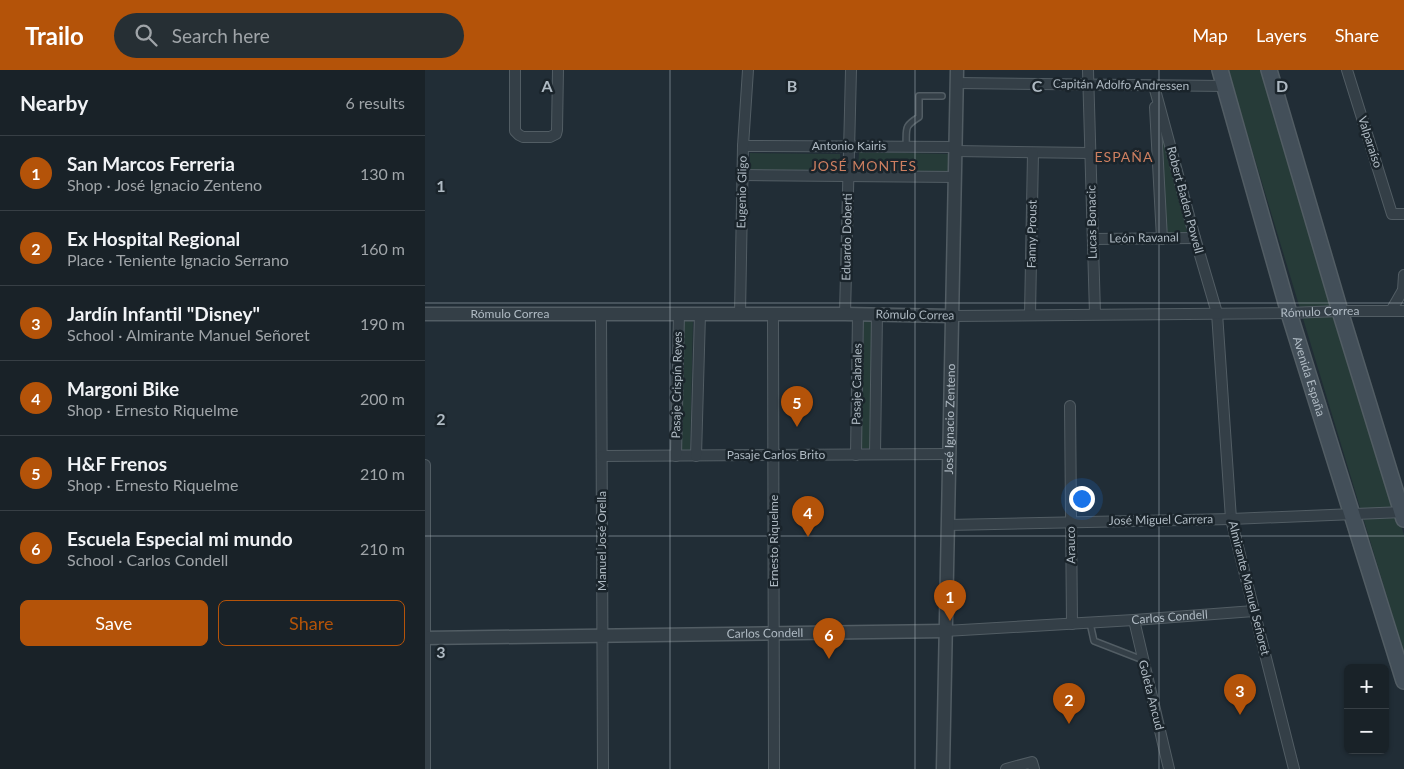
<!DOCTYPE html>
<html lang="en">
<head>
<meta charset="utf-8">
<style>
	body { margin:0; font-family:Lato,sans-serif; background:#262f34; color:#f1f3f6 }
	.controls { position:absolute; right:15px; bottom:15px; display:grid; overflow:hidden; border-radius:8px; box-shadow:0 1px 4px #0004 }
	.controls button { width:45px; height:45px; display:grid; place-items:center; padding:0; border:0; border-bottom:1px solid #373f45; background:#192228; color:#f1f3f6; font:25px sans-serif }
	.you { position:absolute; left:656px; top:428px; width:18px; height:18px; margin:-12px; border:4px solid #fff; border-radius:50%; background:#1a73e8; box-shadow:0 0 0 8px #1a73e833 }
	.badge { display:grid; place-items:center; width:32px; height:32px; border-radius:50%; background:#b45309; color:#fff; font-size:16px; font-weight:700 }
	.pin { position:absolute; translate:-50% -41px; filter:drop-shadow(0 1px 2px #0008) }
	.pin::after { content:''; position:absolute; top:26px; width:18px; height:15px; background:inherit; clip-path:polygon(0 0,100% 0,50% 100%) }
	.list { margin:0; padding:0; list-style:none }
	h2 { display:flex; justify-content:space-between; align-items:center; height:65px; margin:0; padding:0 20px; font-size:21px }
	h2 small { font-size:16px; font-weight:400; color:#9fa4a8 }
	.list li { display:grid; grid-template-columns:32px 1fr auto; gap:15px; align-items:center; box-sizing:border-box; height:75px; padding:0 20px; border-top:1px solid #373f45 }
	.list b { display:block; font-size:19px; white-space:nowrap }
	.list p { margin:0; font-size:16px; white-space:nowrap; color:#9fa4a8 }
	.list em { font-size:16px; font-style:normal; color:#9fa4a8 }
	.actions { display:flex; gap:10px; padding:15px 20px }
	.actions a { flex:1; padding:11px 0; border:1px solid #b45309; border-radius:8px; text-align:center; font-size:18px; color:#b45309 }
	.actions .main { background:#b45309; color:#fff }
	.icon { flex:none; width:28px; height:28px; fill:none; stroke:currentColor; stroke-width:2; stroke-linecap:round; stroke-linejoin:round }
	.map { position:relative; flex:none; width:979px; height:699px; overflow:hidden }
	header { display:flex; align-items:center; gap:30px; box-sizing:border-box; height:70px; padding:0 25px; background:#b45309; color:#fff }
	header strong { font-size:24px }
	nav { display:flex; gap:28px; margin-inline-start:auto; font-size:18px }
	.search { width:350px; height:45px; background:#262f34; display:flex; align-items:center; gap:12px; box-sizing:border-box; padding:0 18px; border-radius:28px; color:#9fa4a8; font-size:19px }
	main { display:flex }
	aside { flex:1; background:#192228 }
	.map>svg:first-child { display:block }
</style>
</head>
<body>
<header>
<strong>Trailo</strong>
<div class="search"><svg class="icon" aria-label="search" viewBox="0 0 24 24"><circle cx="10" cy="10" r="6"/><path d="M15 15l6 6"/></svg>Search here</div>
<nav><a>Map</a><a>Layers</a><a>Share</a></nav>
</header>
<main>
<aside>
<h2>Nearby<small>6 results</small></h2>
<ul class="list">
<li><span class="badge">1</span><div><b>San Marcos Ferreria</b><p>Shop · José Ignacio Zenteno</p></div><em>130 m</em></li>
<li><span class="badge">2</span><div><b>Ex Hospital Regional</b><p>Place · Teniente Ignacio Serrano</p></div><em>160 m</em></li>
<li><span class="badge">3</span><div><b>Jardín Infantil &quot;Disney&quot;</b><p>School · Almirante Manuel Señoret</p></div><em>190 m</em></li>
<li><span class="badge">4</span><div><b>Margoni Bike</b><p>Shop · Ernesto Riquelme</p></div><em>200 m</em></li>
<li><span class="badge">5</span><div><b>H&amp;F Frenos</b><p>Shop · Ernesto Riquelme</p></div><em>210 m</em></li>
<li><span class="badge">6</span><div><b>Escuela Especial mi mundo</b><p>School · Carlos Condell</p></div><em>210 m</em></li>
</ul>
<div class="actions"><a class="main">Save</a><a>Share</a></div>
</aside>
<div class="map">
<svg width="979" height="699" viewBox="0 0 979 699">
	<rect width="100%" height="100%" fill="#212d36"/>
	<path fill="#263b38" d="M803,0H841L979,465V583Z
		M736,55L763,162L741,164Z
		M434,82L525,84V104L433,103Z
		M325,83L415,84V101H325Z
		M439,250H448L445,378H436Z
		M258,251H268L265,380H255Z"/>
	<g fill="none" stroke-linecap="round" stroke-linejoin="round">
		<defs>
			<path id="service" d="M481,77C482,58 478,57 494,47V26H517
				M665,553L669,571L718,590"/>
			<g id="minor">
				<path d="M90,0V61L94,65L98,67H125L131,64L132,60L133,0"/>
				<path d="M663,0L670,244"/>
				<path d="M922,0L967,144H979"/>
				<path d="M532,13L800,16"/>
				<path d="M729,16L770,168L792,243L806,449L869,699"/>
				<path d="M730,37L737,169"/>
				<path d="M318,76L531,77"/>
				<path d="M531,81L665,83"/>
				<path d="M317,105L530,107"/>
				<path d="M668,169L770,168"/>
				<path d="M966,241L978,220L979,205"/>
				<path d="M176,243L178,699"/>
				<path d="M315,244L318,76L323,0"/>
				<path d="M348,244L349,699"/>
				<path d="M420,244L426,0"/>
				<path d="M605,245L608,83"/>
				<path id="s1" d="M527,246L864,243L915,241H979"/>
				<path d="M645,336L647,554"/>
				<path d="M450,384L452,244"/>
				<path d="M431,385L433,244"/>
				<path d="M177,386L524,384"/>
				<path d="M251,386L254,244"/>
				<path d="M271,386L275,244"/>
				<path d="M0,395V699"/>
				<path d="M523,455L806,449L979,442"/>
				<path d="M709,550L744,699"/>
				<path id="s2" d="M520,561L709,550L829,541"/>
				<path d="M581,699L607,692L609,699"/>
			</g>
			<g id="tertiary">
				<path id="s3" d="M0,244H420L527,246"/>
				<path id="s4" d="M0,568L520,561"/>
				<path id="s5" d="M518,699L532,0"/>
			</g>
			<g id="secondary">
				<path id="s6" d="M795,0L864,243L979,611"/>
				<path d="M844,0L915,241L979,449"/>
			</g>
		</defs>
		<use href="#service" stroke="#525d64" stroke-width="8"/>
		<use href="#minor" stroke="#525d64" stroke-width="12"/>
		<use href="#tertiary" stroke="#525d64" stroke-width="15"/>
		<use href="#secondary" stroke="#525d64" stroke-width="18"/>
		<use href="#service" stroke="#343f47" stroke-width="5"/>
		<use href="#minor" stroke="#343f47" stroke-width="10"/>
		<use href="#tertiary" stroke="#343f47" stroke-width="12"/>
		<use href="#secondary" stroke="#434f59" stroke-width="15"/>
	</g>
	<path fill="none" stroke="#afbac3" stroke-width="1" stroke-opacity="0.55" d="M245,0V699M490,0V699M734,0V699M0,233H979M0,466H979"/>
	<g text-anchor="middle" stroke-width="5" stroke-linejoin="round" paint-order="stroke">
		<g font-size="12" fill="#afbac3" stroke="#1a242b">
			<text transform="translate(696 15) rotate(1)" y="4">Capitán Adolfo Andressen</text>
			<text transform="translate(945 72) rotate(72)" y="4">Valparaíso</text>
			<text x="424" y="80">Antonio Kairis</text>
			<text transform="translate(317 122) rotate(-89)" y="4">Eugenio Gligo</text>
			<text transform="translate(760 130) rotate(75)" y="4">Robert Baden Powell</text>
			<text transform="translate(667 152) rotate(-91)" y="4">Lucas Bonacic</text>
			<text transform="translate(607 164) rotate(-89)" y="4">Fanny Proust</text>
			<text transform="translate(422 167) rotate(-89)" y="4">Eduardo Doberti</text>
			<text transform="translate(719 168) rotate(-1)" y="4">León Ravanal</text>
			<text dy="4" stroke="none"><textPath href="#s1" startOffset="368">Rómulo Correa</textPath></text>
			<text dy="4" stroke="none"><textPath href="#s3" startOffset="85">Rómulo Correa</textPath></text>
			<text transform="translate(490 245) rotate(1)" y="4">Rómulo Correa</text>
			<text dy="4" stroke="none"><textPath href="#s6" startOffset="319">Avenida España</textPath></text>
			<text transform="translate(432 314) rotate(-89)" y="4">Pasaje Cabrales</text>
			<text transform="translate(252 315) rotate(-89)" y="4">Pasaje Crispín Reyes</text>
			<text dy="4" stroke="none"><textPath href="#s5" startOffset="350">José Ignacio Zenteno</textPath></text>
			<text x="351" y="389">Pasaje Carlos Brito</text>
			<text transform="translate(736 450) rotate(-1)" y="4">José Miguel Carrera</text>
			<text transform="translate(177 471) rotate(-90)" y="4">Manuel José Orella</text>
			<text transform="translate(349 471) rotate(-90)" y="4">Ernesto Riquelme</text>
			<text transform="translate(646 475) rotate(-91)" y="4">Arauco</text>
			<text transform="translate(824 518) rotate(76)" y="4">Almirante Manuel Señoret</text>
			<text dy="4" stroke="none"><textPath href="#s2" startOffset="225">Carlos Condell</textPath></text>
			<text dy="4" stroke="none"><textPath href="#s4" startOffset="340">Carlos Condell</textPath></text>
			<text transform="translate(726 625) rotate(76)" y="4">Goleta Ancud</text>
		</g>
		<g font-size="14" letter-spacing="1" fill="#cd7f60" stroke="#1a242b">
			<text x="699" y="92">ESPAÑA</text>
			<text x="439" y="101">JOSÉ MONTES</text>
		</g>
	</g>
	<g font-size="16" text-anchor="middle" font-weight="bold" fill="#afbac3" stroke="#1a242b" stroke-width="5" stroke-linejoin="round" paint-order="stroke">
		<text x="122" y="22">A</text>
		<text x="367" y="22">B</text>
		<text x="612" y="22">C</text>
		<text x="857" y="22">D</text>
		<text x="16" y="122">1</text>
		<text x="16" y="355">2</text>
		<text x="16" y="588">3</text>
	</g>
</svg>
<div class="controls">
<button>+</button>
<button>−</button>
</div>
<div class="you"></div>
<div class="pin badge" style="left:525px;top:551px">1</div>
<div class="pin badge" style="left:644px;top:654px">2</div>
<div class="pin badge" style="left:815px;top:645px">3</div>
<div class="pin badge" style="left:383px;top:467px">4</div>
<div class="pin badge" style="left:372px;top:357px">5</div>
<div class="pin badge" style="left:404px;top:589px">6</div>
</div>
</main>
</body>
</html>
